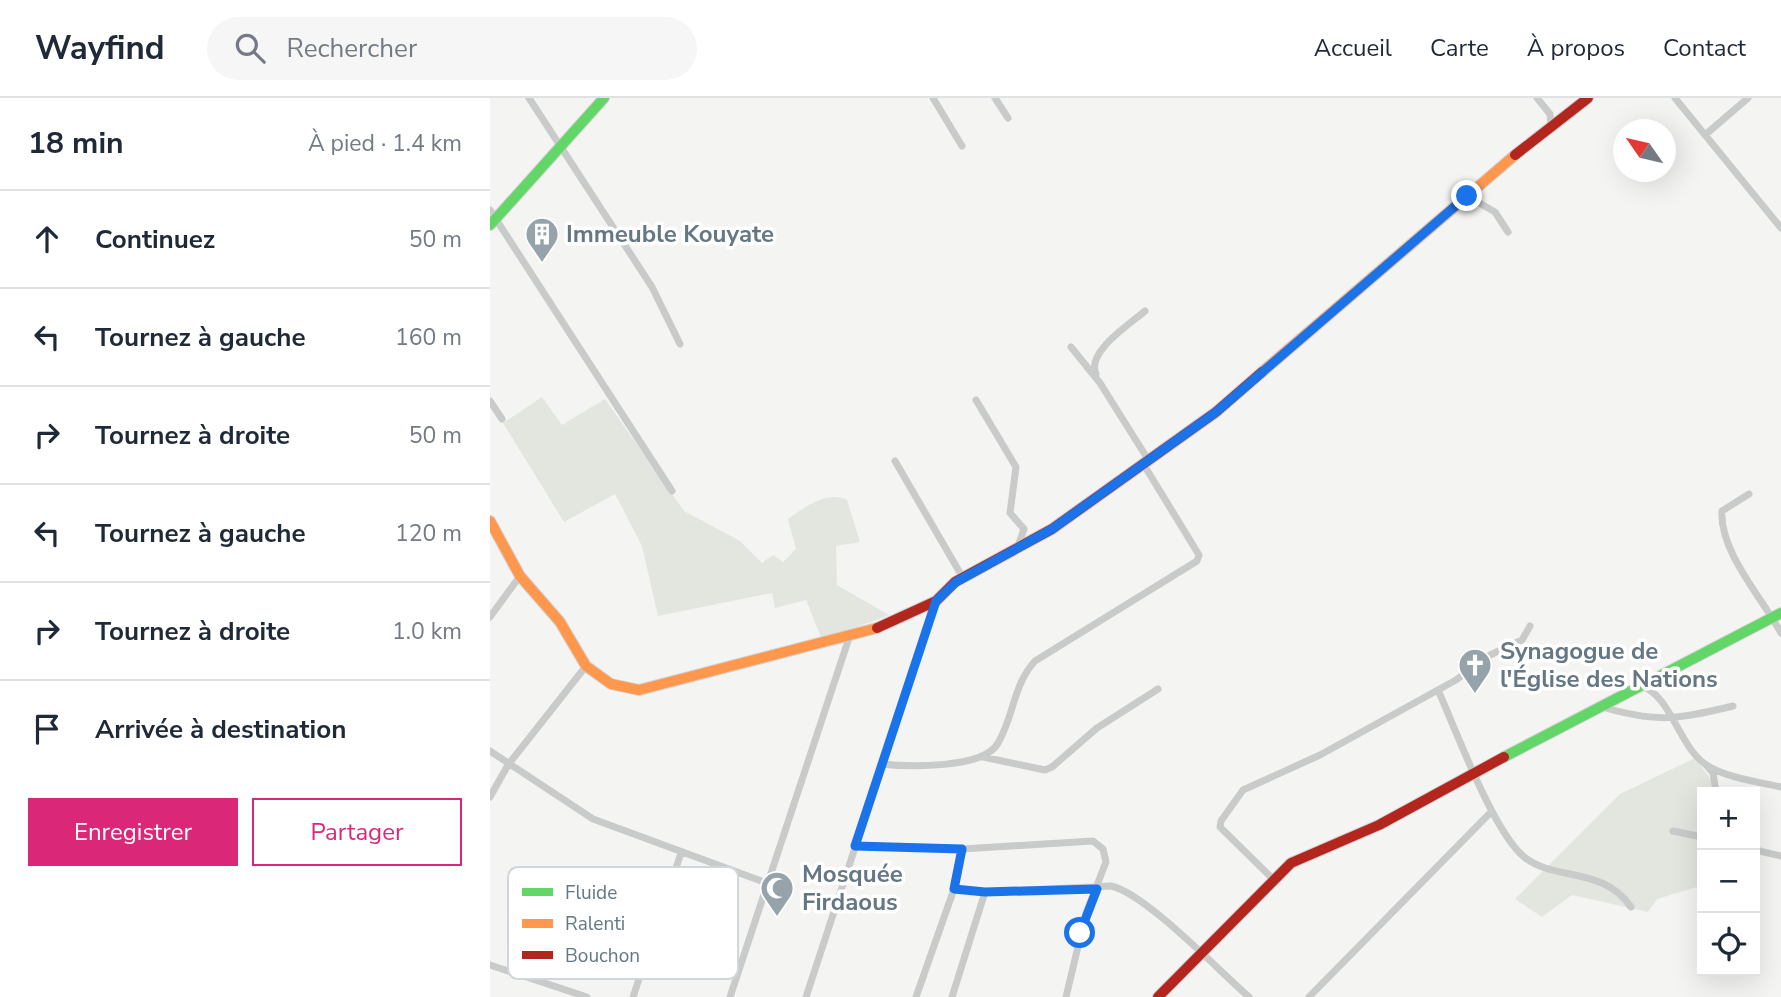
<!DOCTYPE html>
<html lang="fr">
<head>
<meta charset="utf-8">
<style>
	body { margin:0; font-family:"Nunito Sans",sans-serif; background:#f6f6f7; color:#1f2937 }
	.controls { position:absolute; right:21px; bottom:21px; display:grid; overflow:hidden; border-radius:0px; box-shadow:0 7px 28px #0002 }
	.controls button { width:63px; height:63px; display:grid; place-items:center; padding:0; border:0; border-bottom:2px solid #e0e1e3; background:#fff; color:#1f2937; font:35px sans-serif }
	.compass { position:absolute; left:1123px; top:21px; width:63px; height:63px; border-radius:50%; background:#fff; box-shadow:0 7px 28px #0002; rotate:304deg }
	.stop { position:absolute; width:21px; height:21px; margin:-16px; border:5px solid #1a73e8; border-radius:50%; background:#fff }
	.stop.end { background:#1a73e8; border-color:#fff; box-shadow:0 2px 7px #0008 }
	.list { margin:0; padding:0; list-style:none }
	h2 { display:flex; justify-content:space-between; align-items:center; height:91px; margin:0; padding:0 28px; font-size:30px }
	h2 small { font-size:23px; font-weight:400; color:#747a83 }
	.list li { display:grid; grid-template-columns:46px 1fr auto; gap:21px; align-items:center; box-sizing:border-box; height:98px; padding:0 28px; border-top:2px solid #e0e1e3 }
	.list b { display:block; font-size:26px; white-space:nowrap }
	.list em { font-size:23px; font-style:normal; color:#747a83 }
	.actions { display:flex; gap:14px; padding:21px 28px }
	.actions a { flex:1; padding:16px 0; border:2px solid #db2777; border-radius:0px; text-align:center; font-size:24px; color:#db2777 }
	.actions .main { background:#db2777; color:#fff }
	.icon { flex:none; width:38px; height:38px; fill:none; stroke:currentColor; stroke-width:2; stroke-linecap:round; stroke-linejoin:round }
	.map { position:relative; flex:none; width:1291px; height:899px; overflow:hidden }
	header { display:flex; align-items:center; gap:42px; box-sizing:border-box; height:98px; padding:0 35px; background:#fff; border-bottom:2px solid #e0e1e3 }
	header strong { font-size:33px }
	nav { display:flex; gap:38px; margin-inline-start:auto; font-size:24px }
	.search { width:490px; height:63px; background:#f6f6f7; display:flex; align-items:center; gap:18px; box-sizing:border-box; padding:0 24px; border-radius:38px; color:#747a83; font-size:26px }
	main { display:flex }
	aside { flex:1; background:#fff }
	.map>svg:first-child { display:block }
</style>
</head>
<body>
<header>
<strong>Wayfind</strong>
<div class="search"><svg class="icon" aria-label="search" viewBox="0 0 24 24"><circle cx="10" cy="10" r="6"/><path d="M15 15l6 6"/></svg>Rechercher</div>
<nav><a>Accueil</a><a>Carte</a><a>À propos</a><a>Contact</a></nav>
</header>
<main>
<aside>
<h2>18 min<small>À pied · 1.4 km</small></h2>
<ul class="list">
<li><svg class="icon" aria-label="ahead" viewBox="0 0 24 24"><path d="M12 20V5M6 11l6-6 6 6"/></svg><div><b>Continuez</b></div><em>50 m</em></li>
<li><svg class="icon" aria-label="left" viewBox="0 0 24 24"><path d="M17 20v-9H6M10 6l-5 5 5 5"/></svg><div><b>Tournez à gauche</b></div><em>160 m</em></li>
<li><svg class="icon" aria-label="right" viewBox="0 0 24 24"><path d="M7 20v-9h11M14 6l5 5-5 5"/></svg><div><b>Tournez à droite</b></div><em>50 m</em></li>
<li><svg class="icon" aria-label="left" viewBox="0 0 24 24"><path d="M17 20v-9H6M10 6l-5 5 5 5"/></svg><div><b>Tournez à gauche</b></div><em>120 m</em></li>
<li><svg class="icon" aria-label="right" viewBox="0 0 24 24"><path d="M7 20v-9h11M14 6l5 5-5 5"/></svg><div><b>Tournez à droite</b></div><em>1.0 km</em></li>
<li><svg class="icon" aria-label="arrive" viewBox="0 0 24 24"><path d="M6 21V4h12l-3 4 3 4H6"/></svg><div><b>Arrivée à destination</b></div></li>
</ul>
<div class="actions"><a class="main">Enregistrer</a><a>Partager</a></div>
</aside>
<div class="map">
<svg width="1291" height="899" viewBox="0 0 1291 899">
	<rect width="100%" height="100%" fill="#f4f4f2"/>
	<path fill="#e3e6df" d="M52,299L72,327L115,301L194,413L250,443L272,465L283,457L293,464L306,451L298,421C314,410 337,392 357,402L370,444L346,448L347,487L399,517L332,542L316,502L285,510L282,495L168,518L152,448L125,396L74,424L13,325Z
		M1205,660L1222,683L1221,694H1212V758L1207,789L1167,801L1158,814L1082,797L1052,819L1025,801L1130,696Z"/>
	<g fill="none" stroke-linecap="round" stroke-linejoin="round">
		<defs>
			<path id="fast" d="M0,127L114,0
				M1014,659L1291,515"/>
			<path id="slow" d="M772,274L1025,57
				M0,423L30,478L70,524L96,568L121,586L149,592L387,530"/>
			<path id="jam" d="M1025,57L1098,0
				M387,530L446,503L465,484L562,431L726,314L772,274
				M668,899L801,765L889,727L1014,659"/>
		</defs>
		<use href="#fast" stroke="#d1d2d3" stroke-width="12"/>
		<use href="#slow" stroke="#d1d2d3" stroke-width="12"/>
		<use href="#jam" stroke="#d1d2d3" stroke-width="12"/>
		<path stroke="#c9caca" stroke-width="7" d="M39,0L162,189L190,246
			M443,0L472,48
			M505,0L518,20
			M1047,0L1060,16L1061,28
			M1185,0L1291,130
			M1215,37L1258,0
			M977,98L1005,114L1018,134
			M0,112L182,393
			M581,249L610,285L659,363
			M606,276C596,254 639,227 655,213
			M486,302L526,369L520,415L534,431L528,448
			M0,303L12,321
			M405,363L473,480
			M1259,396L1232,413C1229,453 1273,501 1291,535
			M0,519L30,478
			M1149,587C1182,596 1188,650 1218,668C1238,680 1268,684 1291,689
			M948,592C966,632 1002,731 1033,758C1063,784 1112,767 1141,809
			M1109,608C1165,625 1187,622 1243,608
			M0,653L103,721L277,785
			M493,659L555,672L562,669L607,630L668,591
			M391,666C418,669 494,671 508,645C524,618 523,587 545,563L707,463L709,457L654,367
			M1217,668L1223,675L1226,694
			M0,699L18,667L96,568
			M1183,733L1212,739
			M365,748L472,751L603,743L613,751L616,764L596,815L576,899
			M1265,752L1291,758
			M784,782L730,729L731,723L753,692L830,657L966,582L1000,557L1032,542L1040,528
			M464,791L495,794L621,788C655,795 729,873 759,899
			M0,867L97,899
			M43,881L69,805
			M143,899L191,755
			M240,899L359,540
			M316,899L446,503
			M426,899L464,791L472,751
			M462,899L495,794
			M819,899L1002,713"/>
		<use href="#fast" stroke="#63d668" stroke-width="10"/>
		<use href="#slow" stroke="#ff974d" stroke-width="10"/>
		<use href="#jam" stroke="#b3261e" stroke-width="10"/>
	</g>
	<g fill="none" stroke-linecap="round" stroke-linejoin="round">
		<path stroke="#1a73e8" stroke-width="9" d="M590,835L607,791L495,794L464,791L472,751L365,748L446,503L466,484L562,431L726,314L977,98"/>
	</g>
	<defs>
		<symbol id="building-pin" viewBox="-11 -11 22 30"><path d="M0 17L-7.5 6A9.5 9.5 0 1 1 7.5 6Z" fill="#96a3aa" stroke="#fff"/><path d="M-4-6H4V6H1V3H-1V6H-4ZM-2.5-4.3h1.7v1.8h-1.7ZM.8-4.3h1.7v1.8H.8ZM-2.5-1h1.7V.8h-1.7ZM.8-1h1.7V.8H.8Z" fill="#fff"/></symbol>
		<symbol id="church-pin" viewBox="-11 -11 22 30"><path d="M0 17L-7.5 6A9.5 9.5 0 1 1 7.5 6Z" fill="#96a3aa" stroke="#fff"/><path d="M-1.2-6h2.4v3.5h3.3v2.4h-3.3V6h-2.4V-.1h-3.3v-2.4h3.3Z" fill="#fff"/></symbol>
		<symbol id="mosque-pin" viewBox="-11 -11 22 30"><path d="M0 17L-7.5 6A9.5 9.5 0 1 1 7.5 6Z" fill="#96a3aa" stroke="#fff"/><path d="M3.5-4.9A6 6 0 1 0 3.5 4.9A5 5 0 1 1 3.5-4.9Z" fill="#fff"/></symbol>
	</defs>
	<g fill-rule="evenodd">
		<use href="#building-pin" x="33" y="117" width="38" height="52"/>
		<use href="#church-pin" x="966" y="548" width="38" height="52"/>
		<use href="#mosque-pin" x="268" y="771" width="38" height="52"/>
	</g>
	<g text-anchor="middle" stroke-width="7" stroke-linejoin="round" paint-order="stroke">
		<g font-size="24" font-weight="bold" fill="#647783" stroke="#fff" text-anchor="start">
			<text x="76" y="144">Immeuble Kouyate</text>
			<text x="1010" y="561">Synagogue de<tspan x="1010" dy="28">l'Église des Nations</tspan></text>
			<text x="312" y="784">Mosquée<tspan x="312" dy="28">Firdaous</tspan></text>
		</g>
	</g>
	<rect x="18" y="769" width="230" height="112" rx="10" fill="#fff" stroke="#d0d6da" stroke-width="2"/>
	<rect x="32" y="790" width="31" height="8" fill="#63d668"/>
	<rect x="32" y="821" width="31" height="9" fill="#ff974d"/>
	<rect x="32" y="853" width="31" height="8" fill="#b3261e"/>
	<g font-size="19" fill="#647783">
		<text x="75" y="801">Fluide</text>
		<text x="75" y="832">Ralenti</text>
		<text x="75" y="864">Bouchon</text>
	</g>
</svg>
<div class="controls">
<button>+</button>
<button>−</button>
<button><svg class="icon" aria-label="locate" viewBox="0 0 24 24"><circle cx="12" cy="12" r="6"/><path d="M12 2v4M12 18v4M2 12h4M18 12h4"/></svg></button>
</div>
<svg class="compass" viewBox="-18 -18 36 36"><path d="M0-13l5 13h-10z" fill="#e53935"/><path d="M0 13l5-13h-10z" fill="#747a83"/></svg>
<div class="stop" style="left:590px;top:835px"></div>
<div class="stop end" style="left:977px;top:98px"></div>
</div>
</main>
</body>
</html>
